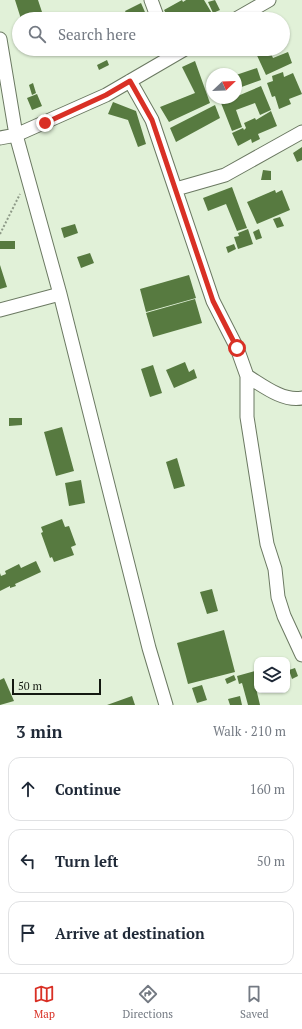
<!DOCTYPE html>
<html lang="en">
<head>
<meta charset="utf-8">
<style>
	body { margin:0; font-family:"PT Serif",serif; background:#f6f6f7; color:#1f2937 }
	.controls { position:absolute; right:12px; bottom:12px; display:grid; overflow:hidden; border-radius:8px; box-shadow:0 1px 3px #0004 }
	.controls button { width:36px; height:36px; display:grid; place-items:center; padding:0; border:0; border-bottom:1px solid #e0e1e3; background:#fff; color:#1f2937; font:20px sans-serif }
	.compass { position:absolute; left:206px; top:68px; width:36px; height:36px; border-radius:50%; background:#fff; box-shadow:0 1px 3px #0004; rotate:67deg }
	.scale { position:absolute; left:12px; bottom:10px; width:89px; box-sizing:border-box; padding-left:4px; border:2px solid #141911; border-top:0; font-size:11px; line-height:14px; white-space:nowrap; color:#141911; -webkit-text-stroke:3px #e1f1d8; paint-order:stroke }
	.stop { position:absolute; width:12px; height:12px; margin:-9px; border:3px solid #d93025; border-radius:50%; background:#fff }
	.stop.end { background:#d93025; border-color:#fff; box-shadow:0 1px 4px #0008 }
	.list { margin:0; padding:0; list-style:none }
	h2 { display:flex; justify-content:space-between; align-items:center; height:52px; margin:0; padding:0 16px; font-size:17px }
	h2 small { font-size:13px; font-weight:400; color:#747a83 }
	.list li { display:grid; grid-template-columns:26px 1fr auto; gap:12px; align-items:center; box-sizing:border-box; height:64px; margin:0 8px 8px; padding:0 8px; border:1px solid #e0e1e3; border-radius:12px }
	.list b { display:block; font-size:15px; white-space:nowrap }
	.list em { font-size:13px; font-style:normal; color:#747a83 }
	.icon { flex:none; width:22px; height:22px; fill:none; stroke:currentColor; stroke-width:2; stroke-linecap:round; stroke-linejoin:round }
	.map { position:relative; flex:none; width:302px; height:705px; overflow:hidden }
	.search { position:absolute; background:#fff; box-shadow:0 1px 3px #0004; left:12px; right:12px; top:12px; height:44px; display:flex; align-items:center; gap:10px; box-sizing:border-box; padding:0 14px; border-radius:22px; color:#747a83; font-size:15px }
	.sheet { height:268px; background:#fff }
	nav { display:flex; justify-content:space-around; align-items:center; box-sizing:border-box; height:56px; border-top:1px solid #e0e1e3; background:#fff; font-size:11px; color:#747a83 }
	nav a { display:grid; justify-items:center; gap:2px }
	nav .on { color:#d93025 }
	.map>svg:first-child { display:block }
</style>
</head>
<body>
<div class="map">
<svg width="302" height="705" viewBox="0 0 302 705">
	<rect width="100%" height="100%" fill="#e1f1d8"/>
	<path fill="#577a40" d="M15,0H38L44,18L21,19Z
		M182,0L183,2L186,0H204L213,15L206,19H169L164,10Z
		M215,0L220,10L213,13L208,2Z
		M141,3L148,19H129L125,11Z
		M254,49H269L273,58L288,52L292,63L266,75Z
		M107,60L109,65L99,70L97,65Z
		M195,61L210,103L169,122L160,107L195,93L182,67Z
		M257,68L261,80L236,89V75Z
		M283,72L284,77L293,73L302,94L289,99L291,104L279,109L275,96L272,97L267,83L273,81L272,76Z
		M33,83L36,93L32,95L29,85Z
		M261,86L271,110L260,115L255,103L236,110L242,127L232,131L221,103Z
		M37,94L42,106L32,110L27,98Z
		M113,102L136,111L146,144L138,147L128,120L108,114Z
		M215,105L220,118L176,142L170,128Z
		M271,111L277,126L258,134L260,139L252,143L251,139L238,146L232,133L243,128L244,130L246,128L244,123L255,118L256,120Z
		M302,147V160L297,162L293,153Z
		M263,170L271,171V180H261Z
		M232,187L247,228L237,231L226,204L208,211L203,198Z
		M275,190L276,193L282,190L290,210L257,224L247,202Z
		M280,217L284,226L277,228L273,219Z
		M75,224L78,233L64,238L61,228Z
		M248,229L253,244L238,249L234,237L239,236L238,233Z
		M259,229L262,238L256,240L253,232Z
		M0,241H15V249H0Z
		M234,244L236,249L228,253L226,247Z
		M90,253L94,263L81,268L77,257Z
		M0,265L7,287L0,289Z
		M189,275L196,298L146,312L140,289Z
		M195,299L202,323L153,337L146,313Z
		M185,362L189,372L194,369L197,378L174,388L166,370Z
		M153,365L162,393L150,397L141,369Z
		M9,418H22V425L9,426Z
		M62,427L74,471L56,476L44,432Z
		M177,458L185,486L174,489L166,462Z
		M81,480L85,503L69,506L65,483Z
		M62,519L65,527L69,526L76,545L71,547L74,555L54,562L52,557L50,558L41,533L43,532L41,527Z
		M36,561L41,572L15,584L16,586L10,588V586L0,591V573L1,576L6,574L5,571L19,564L21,568Z
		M212,589L218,611L207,614L200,592Z
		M224,630L235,672L188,684L177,643Z
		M295,668L298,676L292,679L289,670Z
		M255,671L257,684H255L260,705H248L242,683L239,684L237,676Z
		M234,675L236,680L227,684L225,679Z
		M4,678L14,701L0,705V680Z
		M202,685L207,700L197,703L192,688Z
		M132,696L135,705H107Z
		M240,696L242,705H230L228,699Z"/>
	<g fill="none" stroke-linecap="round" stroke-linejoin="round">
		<defs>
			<path id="minor" d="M151,0L158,19
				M236,19L269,0
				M0,39L16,135L60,294L149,648L166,705
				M130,81L152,120L213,301L237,348L247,376
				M0,138L16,135L106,95L185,49
				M176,189L225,175L302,132
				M0,310L60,294
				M302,398C283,402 262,385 247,376V417L267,544L275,569L278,597L284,616L302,655"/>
		</defs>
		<use href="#minor" stroke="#6b7962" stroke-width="15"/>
		<path stroke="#8d9987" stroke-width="2" stroke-dasharray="2 2" stroke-linecap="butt" d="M0,234L20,194"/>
		<use href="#minor" stroke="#fff" stroke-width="13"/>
	</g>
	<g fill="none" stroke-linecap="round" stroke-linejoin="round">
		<path stroke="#d93025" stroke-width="5" d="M45,123L106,95L130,81L152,120L213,301L237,348"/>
	</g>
</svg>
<div class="controls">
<button><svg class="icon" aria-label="layers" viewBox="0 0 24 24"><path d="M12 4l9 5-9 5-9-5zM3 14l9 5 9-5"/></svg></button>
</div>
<svg class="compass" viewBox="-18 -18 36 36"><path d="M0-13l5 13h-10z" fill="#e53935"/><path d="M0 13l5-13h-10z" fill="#747a83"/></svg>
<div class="scale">50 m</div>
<div class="stop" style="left:237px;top:348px"></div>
<div class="stop end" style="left:45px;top:123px"></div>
<div class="search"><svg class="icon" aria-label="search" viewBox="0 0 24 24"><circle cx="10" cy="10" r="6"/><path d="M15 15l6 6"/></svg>Search here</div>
</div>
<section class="sheet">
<h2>3 min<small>Walk · 210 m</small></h2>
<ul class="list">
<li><svg class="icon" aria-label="ahead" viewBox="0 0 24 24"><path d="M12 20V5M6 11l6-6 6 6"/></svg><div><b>Continue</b></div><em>160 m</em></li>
<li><svg class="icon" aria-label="left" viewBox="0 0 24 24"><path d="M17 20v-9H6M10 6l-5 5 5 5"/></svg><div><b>Turn left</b></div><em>50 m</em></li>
<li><svg class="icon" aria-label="arrive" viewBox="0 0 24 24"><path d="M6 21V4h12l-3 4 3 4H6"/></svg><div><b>Arrive at destination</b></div></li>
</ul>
</section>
<nav>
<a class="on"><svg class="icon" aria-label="map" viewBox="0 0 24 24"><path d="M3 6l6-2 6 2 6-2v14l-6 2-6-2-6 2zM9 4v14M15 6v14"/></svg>Map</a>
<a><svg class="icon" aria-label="directions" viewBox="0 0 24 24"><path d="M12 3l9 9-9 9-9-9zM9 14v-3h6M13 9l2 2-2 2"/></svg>Directions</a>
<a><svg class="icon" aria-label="saved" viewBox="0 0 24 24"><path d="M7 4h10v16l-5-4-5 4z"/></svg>Saved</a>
</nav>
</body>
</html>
